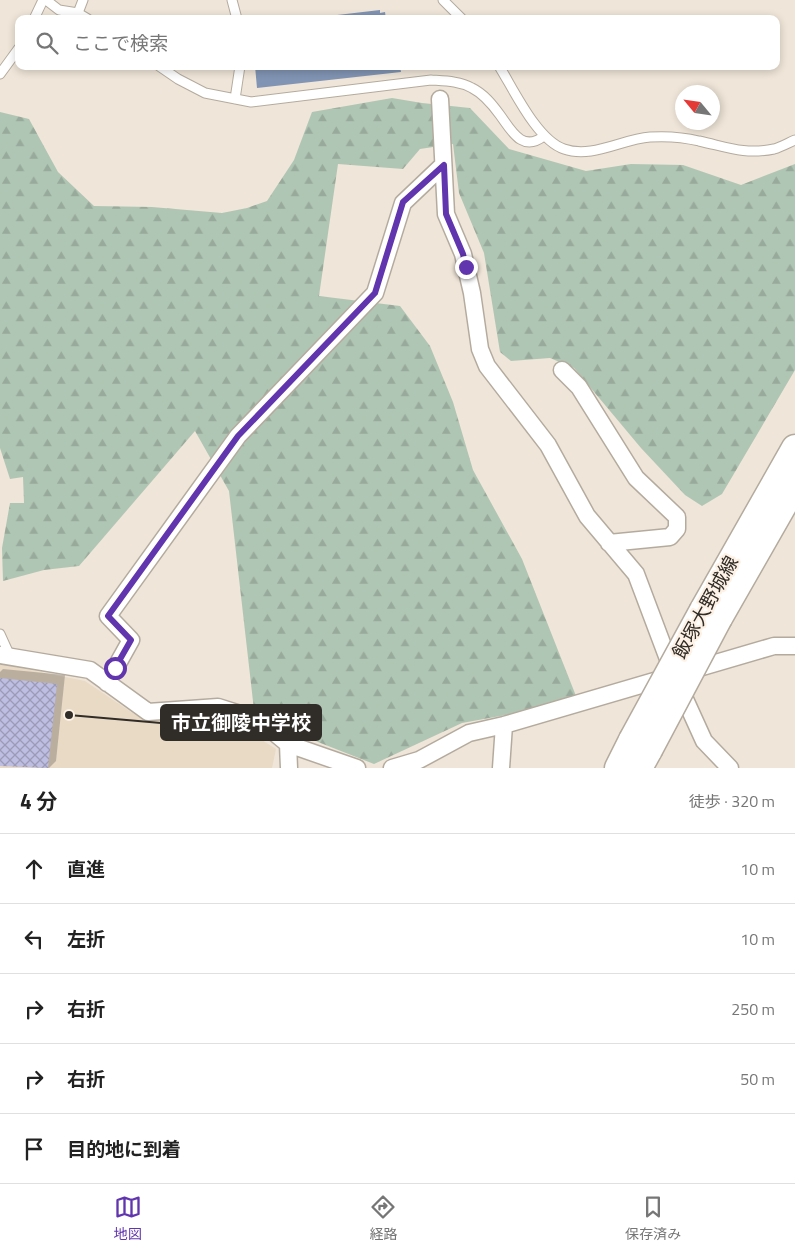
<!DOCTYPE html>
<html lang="ja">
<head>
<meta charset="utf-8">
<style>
	body { margin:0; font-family:"Titillium Web","Noto Sans JP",sans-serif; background:#f6f6f6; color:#222 }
	.compass { position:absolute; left:675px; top:85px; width:45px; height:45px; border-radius:50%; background:#fff; box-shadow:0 2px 8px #0003; rotate:299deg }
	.stop { position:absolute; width:15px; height:15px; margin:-11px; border:4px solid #6135ad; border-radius:50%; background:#fff }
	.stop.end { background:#6135ad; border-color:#fff; box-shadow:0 1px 5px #0008 }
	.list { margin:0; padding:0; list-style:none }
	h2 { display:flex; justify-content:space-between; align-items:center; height:65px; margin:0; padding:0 20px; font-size:21px }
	h2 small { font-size:16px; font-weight:400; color:#767676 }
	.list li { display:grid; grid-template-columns:32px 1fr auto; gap:15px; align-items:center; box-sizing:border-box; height:70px; padding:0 20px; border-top:1px solid #e0e0e0 }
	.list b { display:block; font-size:19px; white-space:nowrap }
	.list em { font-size:16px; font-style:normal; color:#767676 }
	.icon { flex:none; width:28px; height:28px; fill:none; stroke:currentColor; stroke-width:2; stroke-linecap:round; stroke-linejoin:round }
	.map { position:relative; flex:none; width:795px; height:768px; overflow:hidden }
	.search { position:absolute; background:#fff; box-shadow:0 2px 8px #0003; left:15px; right:15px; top:15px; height:55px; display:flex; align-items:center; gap:12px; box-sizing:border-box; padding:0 18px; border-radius:10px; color:#767676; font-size:19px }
	.sheet { height:415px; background:#fff }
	nav { display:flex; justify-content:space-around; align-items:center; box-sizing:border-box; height:70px; border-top:1px solid #e0e0e0; background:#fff; font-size:14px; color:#767676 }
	nav a { display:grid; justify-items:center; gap:2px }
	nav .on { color:#6135ad }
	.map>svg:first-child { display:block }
</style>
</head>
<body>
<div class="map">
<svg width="795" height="768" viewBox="0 0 795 768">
	<defs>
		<pattern id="forest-firs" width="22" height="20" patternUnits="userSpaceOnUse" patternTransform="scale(1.25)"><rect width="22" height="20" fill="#b0c6b4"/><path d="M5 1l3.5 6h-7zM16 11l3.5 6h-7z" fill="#98aa9b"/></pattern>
		<pattern id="building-cross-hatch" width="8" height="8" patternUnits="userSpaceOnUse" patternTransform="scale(1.25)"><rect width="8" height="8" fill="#bebde2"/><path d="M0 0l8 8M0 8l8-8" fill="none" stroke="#9b9ab7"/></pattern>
	</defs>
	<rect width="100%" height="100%" fill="#efe5d8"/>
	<path fill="#e9dac6" d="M0,664L85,681L131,712L145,719L237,724L276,749L272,768H0Z"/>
	<path fill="url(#forest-firs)" d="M392,98L422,103L470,108L509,149L586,171L631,164L683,165L741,185L795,164V370L722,494L702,506L685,495L641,448L574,368L550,358L511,361L500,352L484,253L459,193L453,144L420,149L403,169L338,164L319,296L400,306L430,346L453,402L473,470L522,559L576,696L512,714L462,723L374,764L318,742L254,710L229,491L195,431L79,566L44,570L3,581L2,548L10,503H24L23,477L10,479L0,448V112L29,119L58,172L94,206L152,207L222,213L247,208L267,201L294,160L312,112Z"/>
	<path fill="#8194b3" d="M380,10V13L385,12L386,19H303Z
		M255,66H400L401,72L257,88Z"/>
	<path fill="#0003" d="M3,669L65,675L56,761L49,768L0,765V672Z"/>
	<path fill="url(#building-cross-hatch)" d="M0,678L57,684L48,768L0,766Z"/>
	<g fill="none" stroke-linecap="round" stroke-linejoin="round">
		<defs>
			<path id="lane" d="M46,0L59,10L78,13L88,19
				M232,0L237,19
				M443,0L462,19
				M78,13L83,0
				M34,19L43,0
				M159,66L178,79L205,93L251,102L431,80C445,81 459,81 472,88C484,94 492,104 500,115C511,130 522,153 544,136
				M499,66C514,90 537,140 564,149C592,159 622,139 650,137C666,136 683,137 699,141C727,147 744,155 774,149C781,147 788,143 795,140
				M0,74L19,48
				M235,99L240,66
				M0,634L10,656"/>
			<path id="street" d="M440,99L446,214L463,254L472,293L480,349L487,366L548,445L587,516L636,574L674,675L704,741L730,768
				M562,370L579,387L636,478L677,517V529L670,537L609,543
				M0,655L90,670L148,712L218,707L259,720L288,744L357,768
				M107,683L131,640L108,616L238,436L375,293L403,203L443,165
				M288,744L289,768
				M392,768L419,760L469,733L504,725L774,646H795
				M501,768L504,725"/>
			<path id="primary" d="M703,610L795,448
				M719,618L795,485
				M618,768L632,740
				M639,768L649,750"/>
		</defs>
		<use href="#lane" stroke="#b4ab9e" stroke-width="11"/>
		<use href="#street" stroke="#b4ab9e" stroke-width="19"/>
		<use href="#primary" stroke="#b4ab9e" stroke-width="29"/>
		<use href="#lane" stroke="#fff" stroke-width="9"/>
		<use href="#street" stroke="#fff" stroke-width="16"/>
		<use href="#primary" stroke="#fff" stroke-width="26"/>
		<defs>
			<path id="primary-bridge" d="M632,740L703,610
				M649,750L719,618"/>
		</defs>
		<use href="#primary-bridge" stroke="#b4ab9e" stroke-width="29" stroke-linecap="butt"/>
		<use href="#primary-bridge" stroke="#fff" stroke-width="26"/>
	</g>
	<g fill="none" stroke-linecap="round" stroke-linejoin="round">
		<path stroke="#6135ad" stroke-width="6" d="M115,668L131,640L108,616L238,436L375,293L403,202L444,165L446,214L463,254L466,267"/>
	</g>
	<g text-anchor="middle" stroke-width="4.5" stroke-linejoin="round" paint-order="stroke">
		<g font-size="19" fill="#302c27" stroke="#fdf2e5">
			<text transform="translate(705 607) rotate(-61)" y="7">飯塚大野城線</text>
		</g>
	</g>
	<path fill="none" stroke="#302c27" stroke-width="2" d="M69 715L161 723"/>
	<circle fill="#302c27" stroke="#fdf2e5" stroke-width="2" cx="69" cy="715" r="5"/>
	<rect fill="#302c27" stroke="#302c27" stroke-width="2" x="161" y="705" width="160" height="35" rx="5"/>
	<g font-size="20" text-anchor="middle" font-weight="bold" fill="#fff">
		<text x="241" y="730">市立御陵中学校</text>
	</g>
</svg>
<svg class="compass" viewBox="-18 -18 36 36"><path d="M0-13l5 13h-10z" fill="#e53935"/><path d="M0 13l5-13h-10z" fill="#767676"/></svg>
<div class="stop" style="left:115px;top:668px"></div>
<div class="stop end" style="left:466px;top:267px"></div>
<div class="search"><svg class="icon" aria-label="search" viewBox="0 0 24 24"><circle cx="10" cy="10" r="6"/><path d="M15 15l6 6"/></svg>ここで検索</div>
</div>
<section class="sheet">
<h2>4 分<small>徒歩 · 320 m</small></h2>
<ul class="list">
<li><svg class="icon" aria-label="ahead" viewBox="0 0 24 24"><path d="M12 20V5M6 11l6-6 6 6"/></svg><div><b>直進</b></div><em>10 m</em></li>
<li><svg class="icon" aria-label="left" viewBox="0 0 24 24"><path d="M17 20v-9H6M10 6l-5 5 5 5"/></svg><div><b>左折</b></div><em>10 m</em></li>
<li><svg class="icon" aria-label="right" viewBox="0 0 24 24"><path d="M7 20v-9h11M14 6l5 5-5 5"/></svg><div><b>右折</b></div><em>250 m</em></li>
<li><svg class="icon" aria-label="right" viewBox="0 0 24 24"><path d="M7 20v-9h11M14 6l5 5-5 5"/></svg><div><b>右折</b></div><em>50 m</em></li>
<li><svg class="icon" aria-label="arrive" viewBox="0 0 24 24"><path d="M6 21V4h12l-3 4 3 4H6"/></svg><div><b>目的地に到着</b></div></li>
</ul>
</section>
<nav>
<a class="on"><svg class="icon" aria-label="map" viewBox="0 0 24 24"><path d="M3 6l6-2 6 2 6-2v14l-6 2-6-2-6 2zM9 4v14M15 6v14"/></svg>地図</a>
<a><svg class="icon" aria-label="directions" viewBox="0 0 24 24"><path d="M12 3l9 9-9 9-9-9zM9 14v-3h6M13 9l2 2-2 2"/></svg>経路</a>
<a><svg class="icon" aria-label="saved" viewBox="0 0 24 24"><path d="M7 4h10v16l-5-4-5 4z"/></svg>保存済み</a>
</nav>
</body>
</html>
